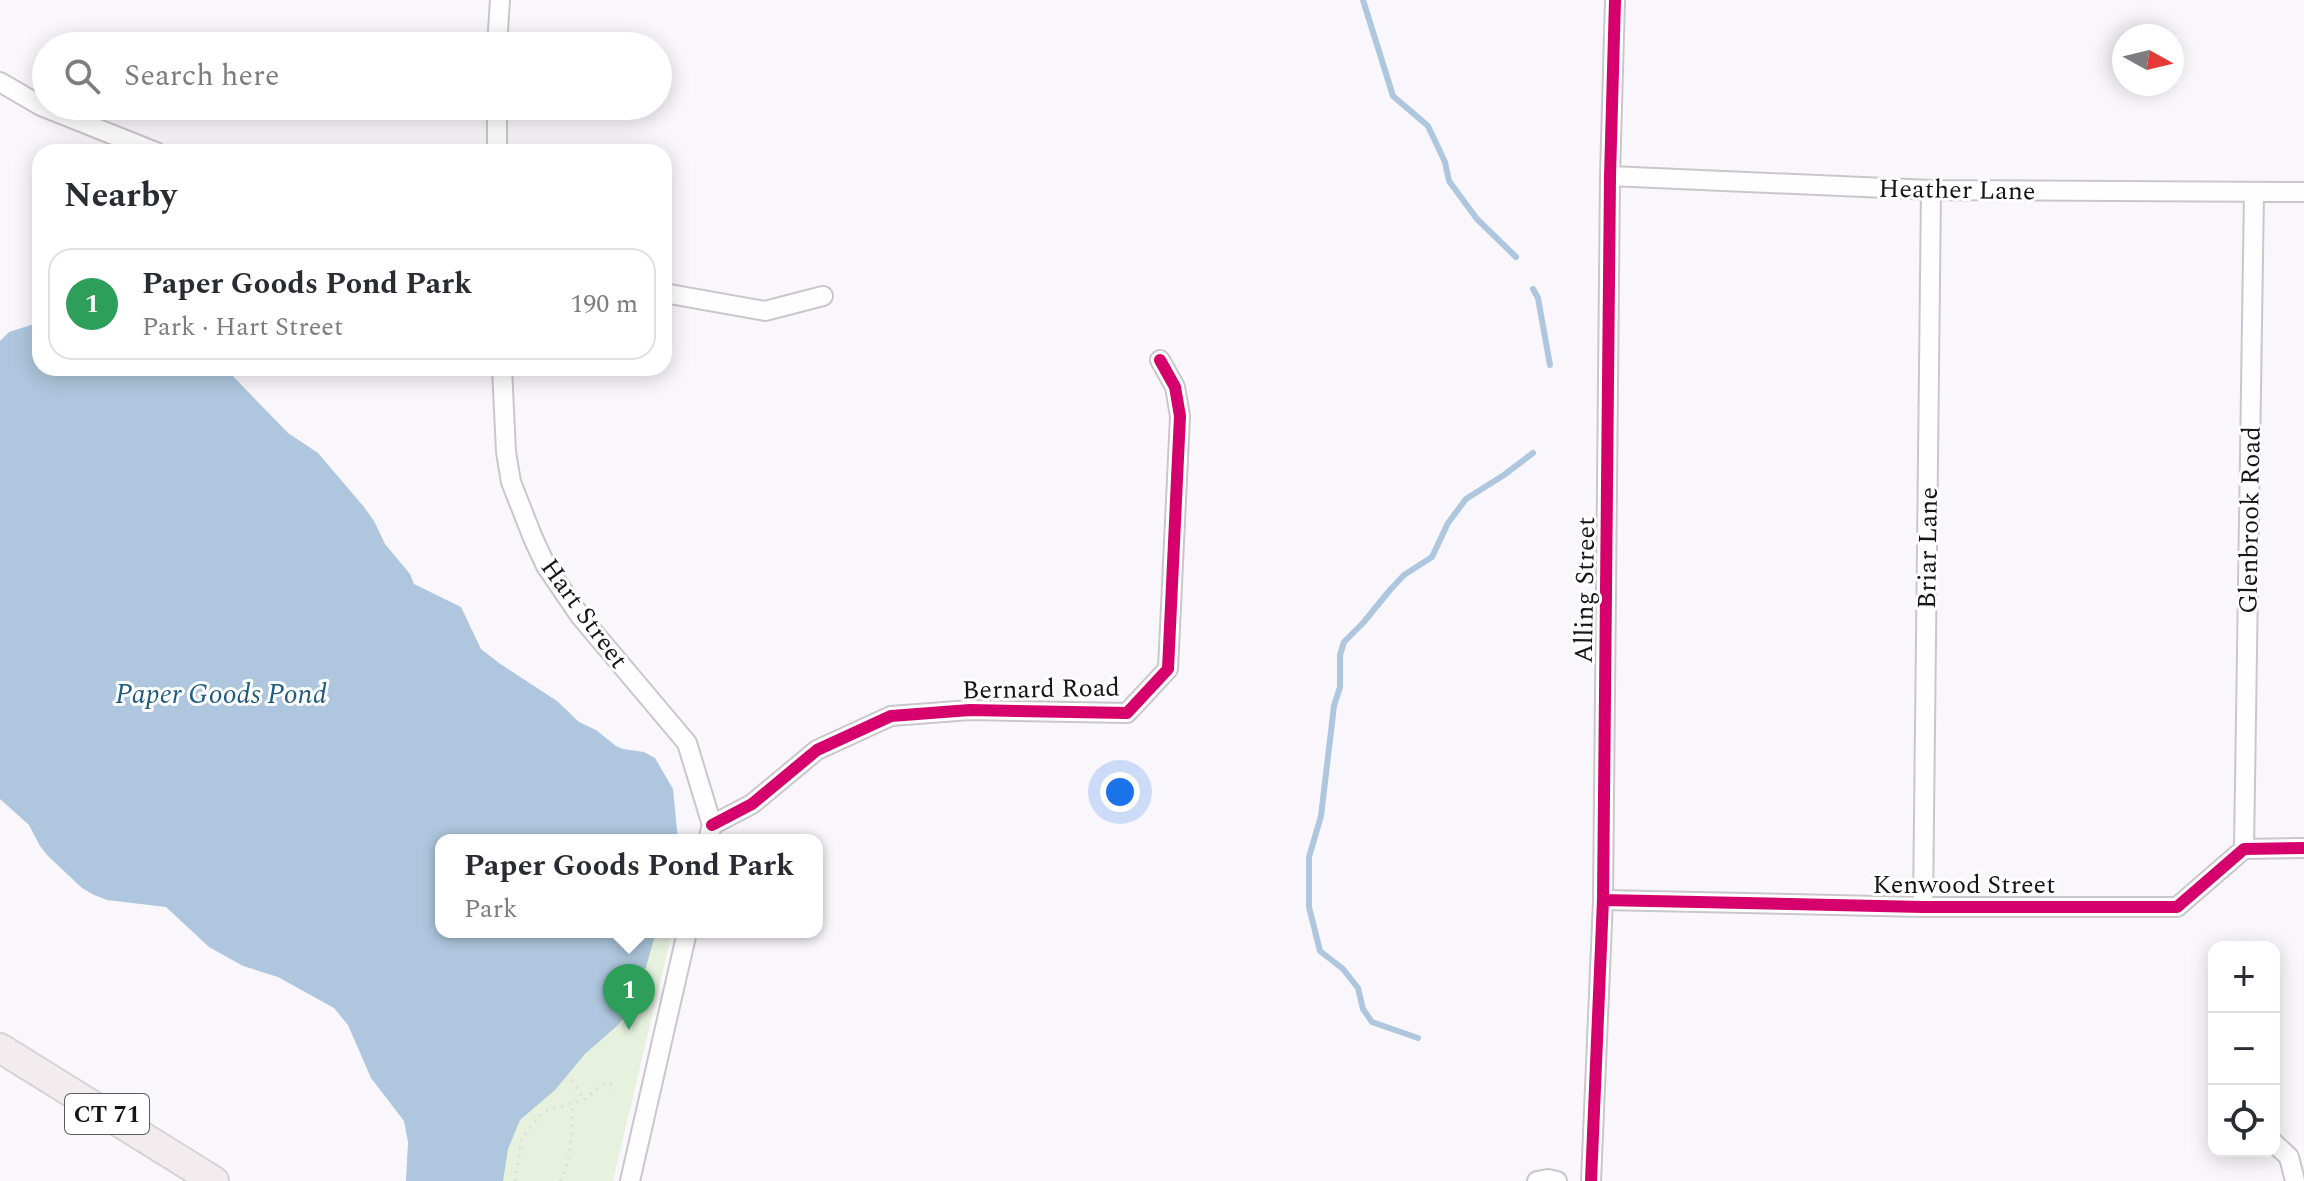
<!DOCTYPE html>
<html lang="en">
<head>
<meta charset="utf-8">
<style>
	body { margin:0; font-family:Spectral,serif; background:#f7f7f7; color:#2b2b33 }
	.controls { position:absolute; right:24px; bottom:24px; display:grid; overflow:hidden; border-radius:16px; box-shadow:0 4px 20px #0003 }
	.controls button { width:72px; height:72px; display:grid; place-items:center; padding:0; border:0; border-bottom:2px solid #e1e1e2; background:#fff; color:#2b2b33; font:40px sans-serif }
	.compass { position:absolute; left:2112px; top:24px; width:72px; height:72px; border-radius:50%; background:#fff; box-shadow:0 4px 20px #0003; rotate:98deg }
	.you { position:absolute; left:1120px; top:792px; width:28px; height:28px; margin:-20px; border:6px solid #fff; border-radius:50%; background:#1a73e8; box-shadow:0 0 0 12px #1a73e833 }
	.badge { display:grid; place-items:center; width:52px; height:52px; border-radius:50%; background:#d93025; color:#fff; font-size:26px; font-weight:700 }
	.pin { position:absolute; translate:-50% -66px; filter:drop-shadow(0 2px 4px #0008) }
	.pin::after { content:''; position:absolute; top:42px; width:28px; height:24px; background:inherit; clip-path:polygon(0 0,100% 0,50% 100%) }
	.popup { position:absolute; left:435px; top:834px; width:388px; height:104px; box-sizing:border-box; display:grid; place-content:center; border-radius:16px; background:#fff; filter:drop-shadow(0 2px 6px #0005); font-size:26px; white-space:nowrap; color:#7c7c81 }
	.popup b { font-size:30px; color:#2b2b33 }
	.popup::after { content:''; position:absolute; left:50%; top:100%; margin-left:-16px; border:16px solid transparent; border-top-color:#fff }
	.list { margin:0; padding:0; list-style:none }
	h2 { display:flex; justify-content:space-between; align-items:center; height:104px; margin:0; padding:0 32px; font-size:34px }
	h2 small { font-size:26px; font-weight:400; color:#7c7c81 }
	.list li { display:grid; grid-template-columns:52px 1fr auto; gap:24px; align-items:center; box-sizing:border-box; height:112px; margin:0 16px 16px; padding:0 16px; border:2px solid #e1e1e2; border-radius:24px }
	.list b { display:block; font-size:30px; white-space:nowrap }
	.list p { margin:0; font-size:26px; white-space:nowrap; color:#7c7c81 }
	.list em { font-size:26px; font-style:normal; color:#7c7c81 }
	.icon { flex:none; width:44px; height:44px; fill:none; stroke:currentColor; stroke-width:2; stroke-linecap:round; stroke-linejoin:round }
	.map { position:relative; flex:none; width:2304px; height:1181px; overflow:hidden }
	.search { position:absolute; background:#fff; box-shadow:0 4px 20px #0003; left:32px; top:32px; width:640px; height:88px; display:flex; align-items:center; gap:20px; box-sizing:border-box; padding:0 28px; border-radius:44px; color:#7c7c81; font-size:30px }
	.panel { position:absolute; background:#fff; box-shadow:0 4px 20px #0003; left:32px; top:144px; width:640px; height:232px; border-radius:24px }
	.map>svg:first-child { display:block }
</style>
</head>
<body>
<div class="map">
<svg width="2304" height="1181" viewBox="0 0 2304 1181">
	<rect width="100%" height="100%" fill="#f9f6fc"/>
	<path fill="#e6f2de" d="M651,932H672L613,1181H499L507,1134L620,1019Z"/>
	<path fill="#aec7de" d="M31,325H40V368H225L288,433L318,453L364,507L374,521L385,544L410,574L414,584L461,607L481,649L499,663L557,701L579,722L596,730L616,746L623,749L644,752L655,758L673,789L678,840H441V932H656L642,981L627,1013L618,1025L585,1054L555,1090L520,1120L508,1149L503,1181H406L408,1142L404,1121L371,1078L348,1025L334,1008L278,977L243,966L209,947L166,907L107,900L94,895L82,888L48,856L40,846L29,825L0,799V341L9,332Z"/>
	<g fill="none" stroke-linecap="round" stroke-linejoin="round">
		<path stroke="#aec7de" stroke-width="6" d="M1363,0L1393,96L1428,126L1445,162L1449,181L1477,219L1516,257
			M1533,289L1538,298L1550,365
			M1418,1038L1372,1022L1363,1009L1358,988L1343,969L1320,951L1309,907V857L1321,816L1334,706L1340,687V655L1344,642L1363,623L1390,590L1404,575L1432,557L1448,523L1466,499L1504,475L1533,453"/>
		<defs>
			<path id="street" d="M497,46L500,0
				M0,82L41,106L156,152
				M497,106V152
				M1610,176L1931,190L2304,192
				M664,293L765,311L823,296
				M502,368L506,452L511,482L533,538L546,566L580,616L687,743L712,825L708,840
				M712,825L752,804L817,750L891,716L970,710L1127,713L1168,669L1180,416L1175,387L1160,360
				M2244,849L2254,192
				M1603,900L1923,907H2177L2244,849L2304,848
				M1923,907L1931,190
				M2274,1143L2289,1157L2295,1181
				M630,1181L687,932
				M1537,1181L1548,1179L1557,1181
				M1591,1181L1603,900L1610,176L1615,0"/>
			<path id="primary" d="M0,1048L214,1181"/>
		</defs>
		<use href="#street" stroke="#cac7cc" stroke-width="22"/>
		<use href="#primary" stroke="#d3d2d5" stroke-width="32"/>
		<path stroke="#dedcde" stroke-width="3" stroke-dasharray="2 6" stroke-linecap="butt" d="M572,1080L584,1100
			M515,1181L522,1138L543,1112L584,1100L601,1085L611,1084V1092
			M560,1181C572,1158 572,1128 572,1103"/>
		<use href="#street" stroke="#fefeff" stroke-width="18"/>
		<use href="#primary" stroke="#f2ecee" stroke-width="28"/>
		<defs>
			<path id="cycleway" d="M712,825L752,804L817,750L891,716L970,710L1127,713L1168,669L1180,416L1175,387L1160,360
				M1603,900L1923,907H2177L2244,849L2304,848
				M1591,1181L1603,900L1610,176L1615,0"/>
		</defs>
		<use href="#cycleway" stroke="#fff" stroke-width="17"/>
		<use href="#cycleway" stroke="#d6006c" stroke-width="12"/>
	</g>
	<g text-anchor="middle" stroke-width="6" stroke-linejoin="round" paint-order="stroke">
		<rect fill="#fff" stroke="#5d5b5e" stroke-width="2" x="65" y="1094" width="84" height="40" rx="6"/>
		<g font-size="24" font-weight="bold" fill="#181519">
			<text x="107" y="1122">CT 71</text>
		</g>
		<g font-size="26" fill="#181519" stroke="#fff">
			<text transform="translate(1957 189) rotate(1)" y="9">Heather Lane</text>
			<text transform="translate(2249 520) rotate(-89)" y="9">Glenbrook Road</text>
			<text transform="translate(1927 548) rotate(-89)" y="9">Briar Lane</text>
			<text transform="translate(1584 590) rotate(-89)" y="9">Alling Street</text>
			<text transform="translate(585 613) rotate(54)" y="9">Hart Street</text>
			<text transform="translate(1041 688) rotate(-1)" y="9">Bernard Road</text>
			<text x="1964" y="893">Kenwood Street</text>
		</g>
		<g font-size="28" font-style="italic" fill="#205b83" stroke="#fff">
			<text x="221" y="703">Paper Goods Pond</text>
		</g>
	</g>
</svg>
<div class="controls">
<button>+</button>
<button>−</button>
<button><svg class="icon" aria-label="locate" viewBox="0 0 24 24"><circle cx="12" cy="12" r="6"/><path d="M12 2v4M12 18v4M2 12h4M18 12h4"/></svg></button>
</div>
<svg class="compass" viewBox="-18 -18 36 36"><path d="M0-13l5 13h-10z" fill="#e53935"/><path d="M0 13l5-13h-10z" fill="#7c7c81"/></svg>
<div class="you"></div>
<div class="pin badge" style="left:629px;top:1030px;background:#2e9e5b">1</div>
<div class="popup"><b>Paper Goods Pond Park</b>Park</div>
<div class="search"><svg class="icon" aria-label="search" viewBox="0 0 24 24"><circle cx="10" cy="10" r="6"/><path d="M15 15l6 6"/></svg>Search here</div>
<section class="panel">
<h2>Nearby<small></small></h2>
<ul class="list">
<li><span class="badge" style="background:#2e9e5b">1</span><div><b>Paper Goods Pond Park</b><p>Park · Hart Street</p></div><em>190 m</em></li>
</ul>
</section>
</div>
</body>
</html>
